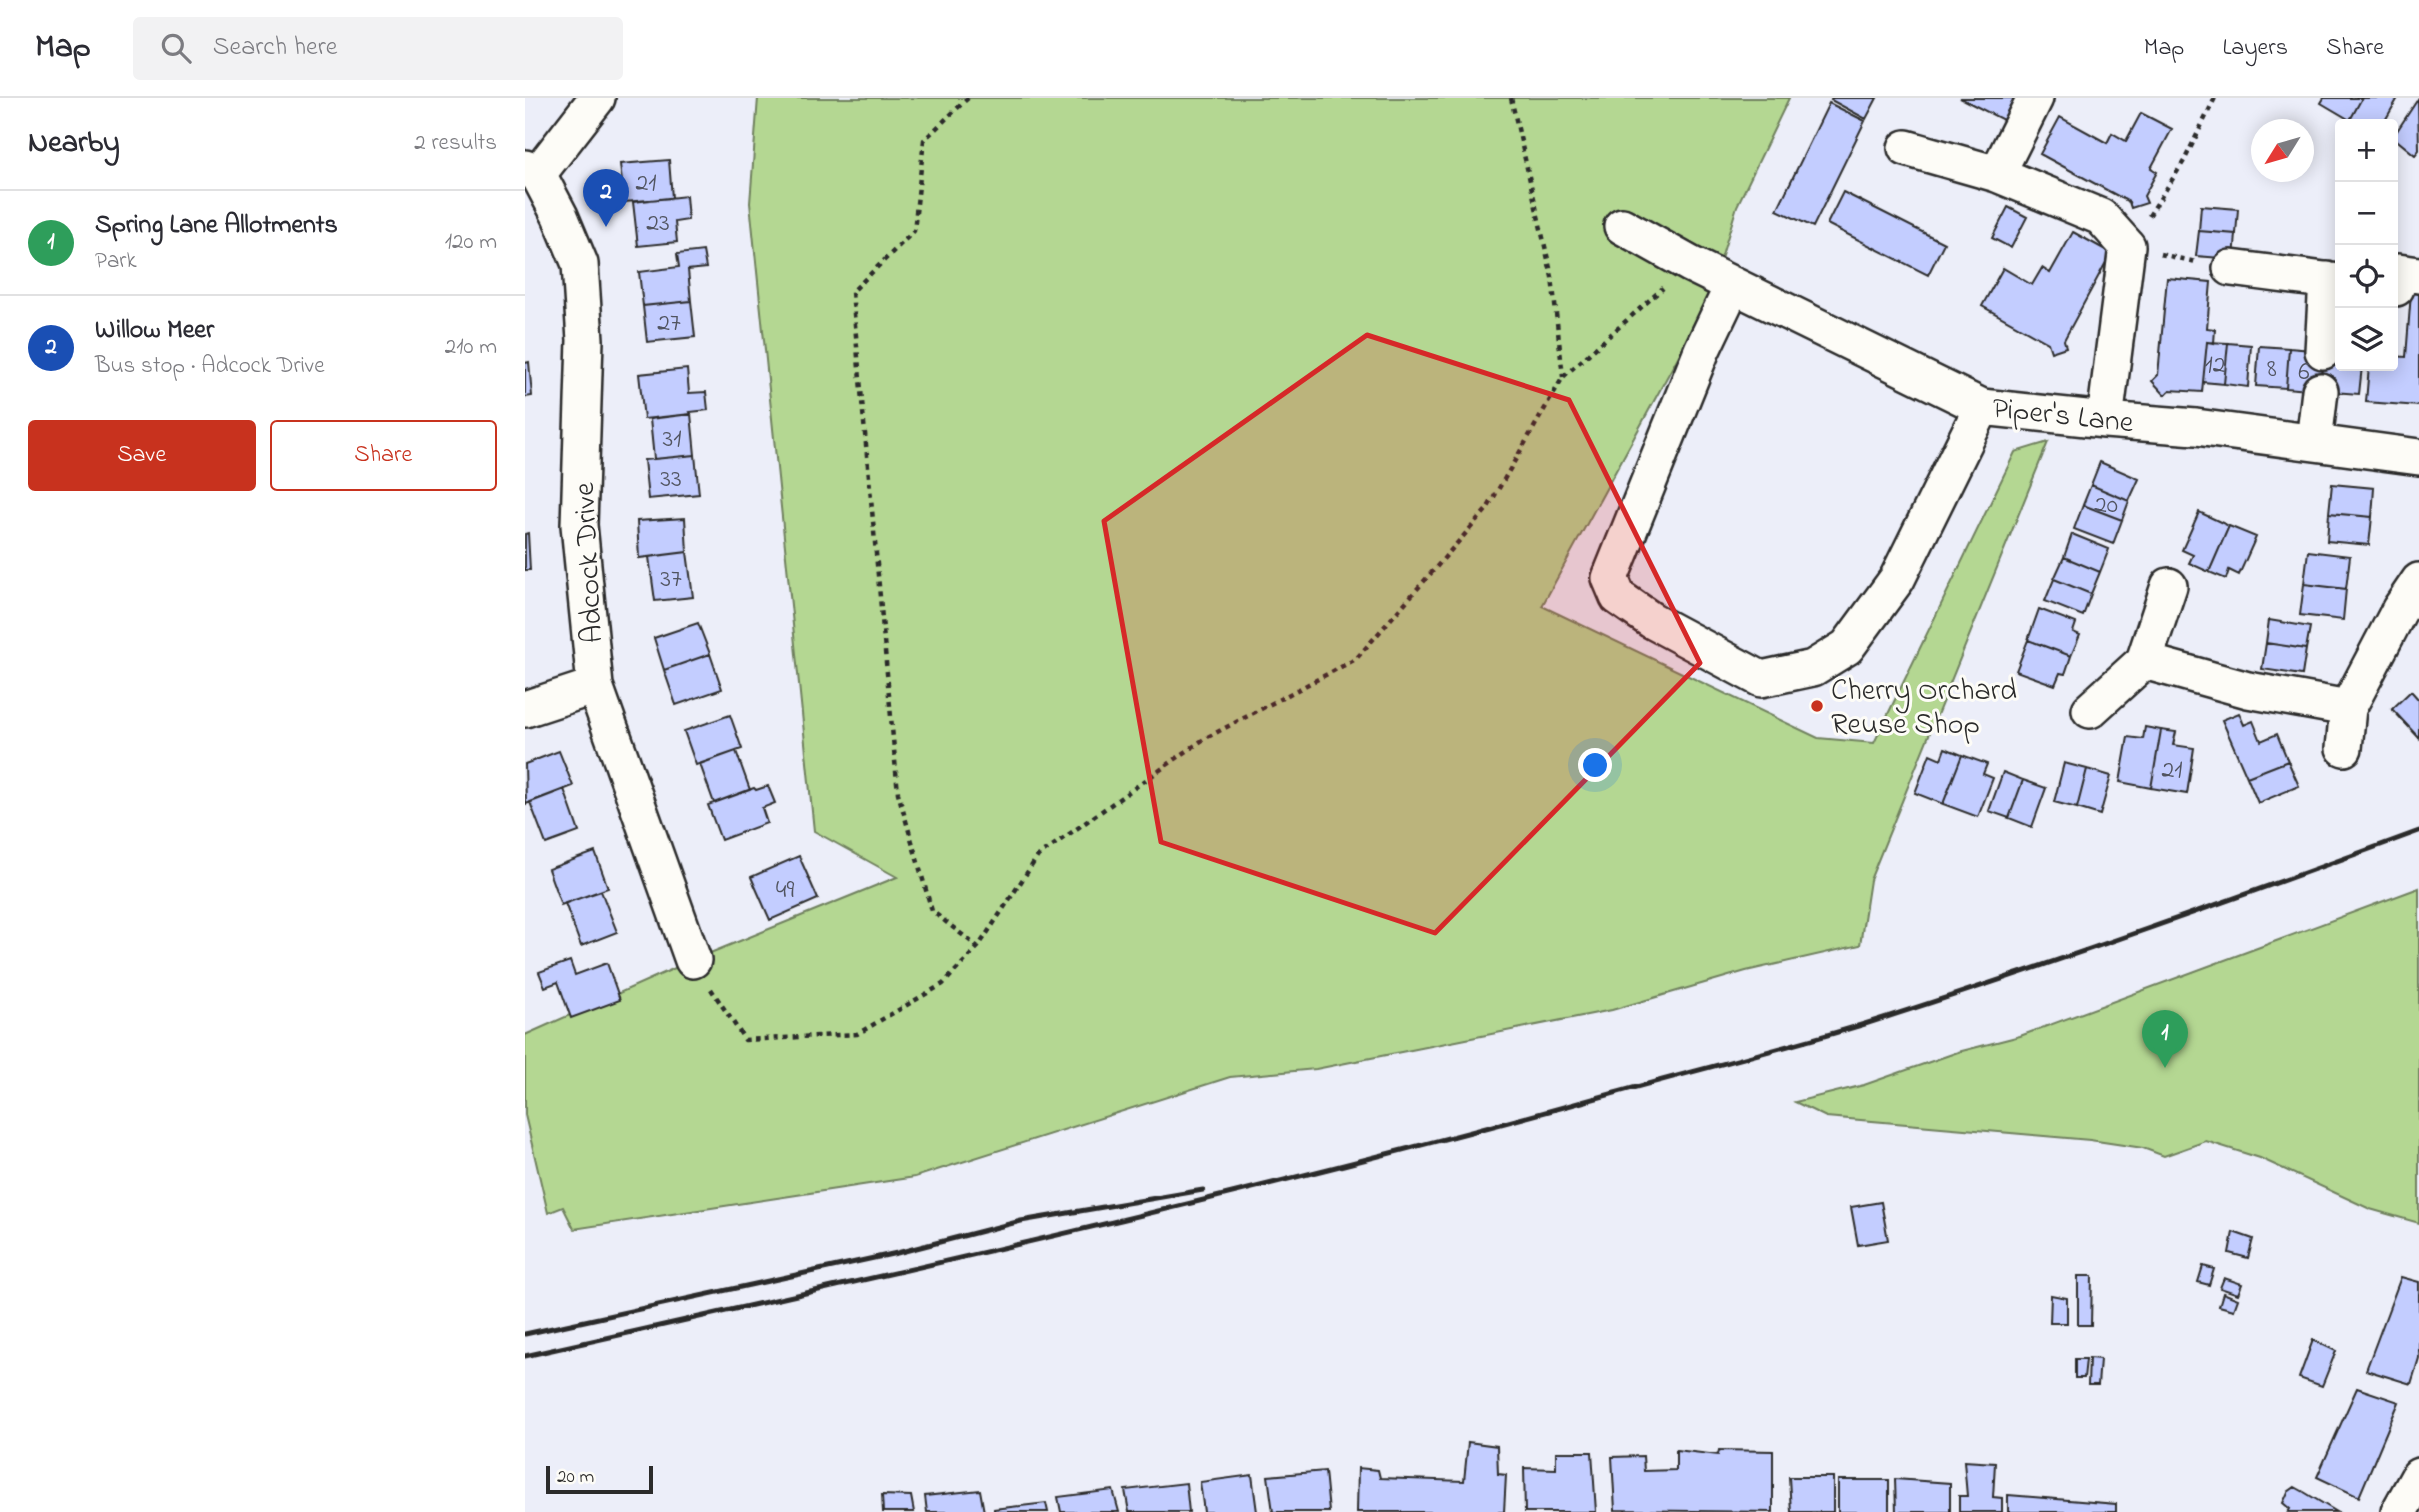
<!DOCTYPE html>
<html lang="en">
<head>
<meta charset="utf-8">
<style>
	body { margin:0; font-family:"Indie Flower",sans-serif; background:#f2f2f3; color:#2b2b33 }
	.controls { position:absolute; right:21px; top:21px; display:grid; overflow:hidden; border-radius:7px; box-shadow:0 4px 18px #0003 }
	.controls button { width:63px; height:63px; display:grid; place-items:center; padding:0; border:0; border-bottom:2px solid #e1e1e2; background:#fff; color:#2b2b33; font:35px sans-serif }
	.compass { position:absolute; left:1726px; top:21px; width:63px; height:63px; border-radius:50%; background:#fff; box-shadow:0 4px 18px #0003; rotate:233deg }
	.scale { position:absolute; left:21px; bottom:18px; width:107px; box-sizing:border-box; padding-left:7px; border:4px solid #2b2b2b; border-top:0; font-size:19px; line-height:24px; white-space:nowrap; color:#2b2b2b; -webkit-text-stroke:5px #fdfcf7; paint-order:stroke }
	.you { position:absolute; left:1071px; top:668px; width:24px; height:24px; margin:-18px; border:5px solid #fff; border-radius:50%; background:#1a73e8; box-shadow:0 0 0 10px #1a73e833 }
	.badge { display:grid; place-items:center; width:46px; height:46px; border-radius:50%; background:#c8321e; color:#fff; font-size:23px; font-weight:700 }
	.pin { position:absolute; translate:-50% -58px; filter:drop-shadow(0 2px 4px #0008) }
	.pin::after { content:''; position:absolute; top:37px; width:24px; height:21px; background:inherit; clip-path:polygon(0 0,100% 0,50% 100%) }
	.list { margin:0; padding:0; list-style:none }
	h2 { display:flex; justify-content:space-between; align-items:center; height:91px; margin:0; padding:0 28px; font-size:30px }
	h2 small { font-size:23px; font-weight:400; color:#7c7c81 }
	.list li { display:grid; grid-template-columns:46px 1fr auto; gap:21px; align-items:center; box-sizing:border-box; height:105px; padding:0 28px; border-top:2px solid #e1e1e2 }
	.list b { display:block; font-size:26px; white-space:nowrap }
	.list p { margin:0; font-size:23px; white-space:nowrap; color:#7c7c81 }
	.list em { font-size:23px; font-style:normal; color:#7c7c81 }
	.actions { display:flex; gap:14px; padding:21px 28px }
	.actions a { flex:1; padding:16px 0; border:2px solid #c8321e; border-radius:7px; text-align:center; font-size:24px; color:#c8321e }
	.actions .main { background:#c8321e; color:#fff }
	.icon { flex:none; width:38px; height:38px; fill:none; stroke:currentColor; stroke-width:2; stroke-linecap:round; stroke-linejoin:round }
	.map { position:relative; flex:none; width:1894px; height:1414px; overflow:hidden }
	header { display:flex; align-items:center; gap:42px; box-sizing:border-box; height:98px; padding:0 35px; background:#fff; border-bottom:2px solid #e1e1e2 }
	header strong { font-size:33px }
	nav { display:flex; gap:38px; margin-inline-start:auto; font-size:24px }
	.search { width:490px; height:63px; background:#f2f2f3; display:flex; align-items:center; gap:18px; box-sizing:border-box; padding:0 24px; border-radius:7px; color:#7c7c81; font-size:26px }
	main { display:flex }
	aside { flex:1; background:#fff }
	.map>svg:first-child { display:block }
</style>
</head>
<body>
<header>
<strong>Map</strong>
<div class="search"><svg class="icon" aria-label="search" viewBox="0 0 24 24"><circle cx="10" cy="10" r="6"/><path d="M15 15l6 6"/></svg>Search here</div>
<nav><a>Map</a><a>Layers</a><a>Share</a></nav>
</header>
<main>
<aside>
<h2>Nearby<small>2 results</small></h2>
<ul class="list">
<li><span class="badge" style="background:#2e9e5b">1</span><div><b>Spring Lane Allotments</b><p>Park</p></div><em>120 m</em></li>
<li><span class="badge" style="background:#1a4fb4">2</span><div><b>Willow Meer</b><p>Bus stop · Adcock Drive</p></div><em>210 m</em></li>
</ul>
<div class="actions"><a class="main">Save</a><a>Share</a></div>
</aside>
<div class="map">
<svg width="1894" height="1414" viewBox="0 0 1894 1414">
	<rect width="100%" height="100%" fill="#eceef9"/>
	<filter id="ink" filterUnits="userSpaceOnUse"><feTurbulence type="fractalNoise" baseFrequency=".0143" numOctaves="2"/><feDisplacementMap in="SourceGraphic" scale="14" xChannelSelector="R" yChannelSelector="G"/><feConvolveMatrix kernelMatrix="1 2 1 2 8 2 1 2 1" color-interpolation-filters="sRGB"/></filter>
	<g filter="url(#ink)">
		<path fill="#b4d792" stroke="#70815e" stroke-width="2" d="M233,0H1264L1212,108L1183,204L1017,508L1293,640L1349,645L1490,354L1523,344L1345,782L1335,847L1221,873L1087,912L791,971L705,979L390,1079L49,1131L38,1109L23,1115L0,1017V937L168,862L372,779L289,733L225,105Z
			M1894,790V1125L1845,1111L1735,1060L1681,1043L1639,1058L1618,1050L1565,1042L1301,1019L1270,1004L1339,987L1433,954L1495,938Z"/>
		<path fill="#c3cdff" stroke="#2b2b2b" stroke-width="2" d="M1307,0H1352L1341,21L1306,2Z
			M1435,0H1492L1480,23Z
			M1799,0H1837L1825,22L1796,5Z
			M1837,0H1873L1858,26H1833L1825,22Z
			M1893,1L1894,52L1890,57L1868,39Z
			M1304,5L1340,23L1288,129L1252,112Z
			M1616,15L1647,31L1626,70L1632,74L1619,98L1622,105L1606,110L1604,104L1515,56L1535,19L1582,45L1587,35L1601,43Z
			M144,62L147,100L99,104L95,66Z
			M1318,94L1419,145L1403,177L1302,126Z
			M161,98L163,122L150,124L152,144L113,148L108,104Z
			M1676,108L1713,111L1711,136L1674,133Z
			M1483,109L1502,119L1486,150L1467,140Z
			M1674,133L1711,136L1709,161L1671,158Z
			M1548,134L1586,155L1539,242L1541,249L1526,254L1523,245L1457,208L1478,170L1507,187L1517,170L1525,175Z
			M178,153L181,170L163,172L166,203L118,208L114,174L154,169L152,156Z
			M1642,180L1686,184L1682,230L1690,231L1689,245L1682,244L1677,294L1645,292L1640,297L1627,283L1633,277Z
			M1886,195H1894V308L1841,304L1844,268H1868V258L1881,259Z
			M166,203L170,239L122,244L118,208Z
			M1682,244L1703,245L1699,286L1678,284Z
			M1703,245L1726,247L1723,289L1699,286Z
			M1734,248L1764,250L1761,290L1731,288Z
			M1764,250L1798,253L1795,293L1761,290Z
			M1798,253L1815,255V268H1837L1834,296L1795,293Z
			M4,264L7,298L0,299V265Z
			M162,271L164,295L181,294L183,312L165,314L166,316L119,321L114,276Z
			M166,316L170,357L129,361L125,321Z
			M170,357L174,396L123,401L119,362Z
			M1575,364L1614,381L1604,403L1566,387Z
			M1807,386L1849,390L1847,419L1804,415Z
			M1566,387L1604,403L1597,422L1558,407Z
			M1558,407L1597,422L1588,446L1549,431Z
			M1674,414L1704,428L1684,474L1664,465L1668,457L1657,452Z
			M1804,415L1847,419L1844,447L1802,443Z
			M160,420L162,454L114,460L112,423Z
			M1704,428L1731,439L1714,477L1704,472L1701,481L1684,474Z
			M3,435L5,472H0V436Z
			M1547,436L1584,451L1575,474L1539,459Z
			M1783,453L1825,458L1821,491L1779,486Z
			M162,454L168,499L130,503L124,459Z
			M1539,459L1575,474L1566,496L1529,481Z
			M1529,481L1566,496L1558,518L1520,503Z
			M1779,486L1821,491L1818,522L1775,517Z
			M1514,511L1551,525L1548,534L1555,537L1546,558L1503,542Z
			M1744,522L1785,529L1781,551L1741,545Z
			M173,525L185,556L139,572L129,540Z
			M1503,542L1546,558L1540,576L1535,575L1530,587L1491,573Z
			M1741,545L1781,551L1777,577L1737,571Z
			M185,556L197,591L151,607L139,572Z
			M1886,593L1894,602V640L1867,611Z
			M1714,615L1719,627L1728,623L1736,643L1752,636L1763,663L1722,679L1697,622Z
			M205,617L217,651L171,667L159,633Z
			M1620,629L1636,632L1626,690L1595,684L1603,639L1618,641Z
			M1636,632L1651,634L1648,647L1669,650L1662,696L1626,690Z
			M1420,650L1437,657L1418,706L1390,695L1405,656L1416,661Z
			M34,653L48,688L1,706L0,666Z
			M211,653L225,692L189,705L175,666Z
			M1437,657L1462,666L1458,676L1468,680L1453,719L1418,706Z
			M1763,663L1774,688L1733,705L1722,679Z
			M1539,665L1562,671L1552,710L1529,704Z
			M1562,671L1586,678L1575,717L1552,710Z
			M1478,674L1498,682L1484,720L1464,713Z
			M1498,682L1521,690L1507,729L1484,720Z
			M243,688L250,705L237,710L242,725L196,742L183,707L229,690L231,692Z
			M39,691L54,734L21,746L5,704Z
			M70,754L83,790L36,807L23,771Z
			M274,758L293,801L245,822L226,779Z
			M76,793L92,834L56,848L40,805Z
			M45,863L50,877L82,865L95,902L46,920L33,884L20,889L14,874Z
			M1356,1104L1363,1142L1333,1147L1326,1109Z
			M1708,1134L1728,1141L1723,1160L1704,1155Z
			M1678,1168L1689,1171L1684,1187L1673,1184Z
			M1553,1178H1567L1566,1227H1553Z
			M1876,1179L1894,1184V1260L1886,1286L1841,1272Z
			M1699,1180L1717,1186L1713,1196L1695,1190Z
			M1698,1195L1713,1201L1709,1212L1694,1208Z
			M1526,1197L1542,1200V1225H1525Z
			M1788,1242L1811,1253L1797,1288L1774,1280Z
			M1564,1260L1575,1261L1573,1287H1563Z
			M1550,1261H1561L1559,1280H1550Z
			M1832,1290L1874,1304L1834,1399L1792,1379Z
			M943,1344L972,1348L973,1376L981,1377L979,1414H832L833,1370L853,1372L855,1380L939,1383Z
			M1151,1352L1193,1357L1194,1352L1248,1353V1414L1090,1412L1087,1359L1118,1358L1119,1373L1151,1372Z
			M1031,1354H1067L1071,1414H1000L999,1370L1031,1371Z
			M1439,1363L1470,1365L1468,1399L1477,1400V1414H1434V1398H1442Z
			M800,1373L804,1414H748L743,1378Z
			M727,1377L732,1414H679L675,1384Z
			M1264,1379H1308V1414H1266Z
			M1370,1381L1425,1385V1414H1371Z
			M1313,1382H1364V1414H1313Z
			M661,1385L664,1414H604L600,1392Z
			M1770,1389L1779,1394L1812,1414H1763L1765,1411L1758,1405L1763,1394Z
			M455,1392L459,1414H402L400,1398Z
			M588,1392L594,1414H536L533,1399Z
			M357,1397L386,1398L389,1414H358Z
			M1483,1397L1591,1406V1414H1483Z
			M521,1405L523,1414H469V1411Z"/>
		<g fill="none" stroke-linecap="round" stroke-linejoin="round">
			<defs>
				<path id="minor" d="M1381,50L1472,76L1576,119L1602,148L1580,322
					M0,70L13,76L35,118L55,166L60,242L54,427L70,588L168,862
					M13,76L72,0
					M1472,76L1510,0
					M1097,128L1165,166L1457,309L1580,322L1671,329L1894,359
					M1706,170L1815,184
					M1208,187L1177,252L1085,480L1093,499L1126,522L1236,581L1288,570L1322,549L1372,481L1457,309
					M1868,190H1871L1873,174L1894,177
					M1798,253L1802,182
					M1789,344L1795,293
					M1619,563L1644,488
					M0,611L70,588
					M1565,612L1619,563L1723,592L1823,610L1875,511L1894,483
					M1819,650L1823,610
					M1874,1414L1894,1378"/>
			</defs>
			<use href="#minor" stroke="#2b2b2b" stroke-width="40"/>
			<path stroke="#2b2b2b" stroke-width="4.5" stroke-dasharray="5 5" stroke-linecap="butt" d="M443,0L399,42L389,133L327,194L373,695L407,813L453,849
				M986,0L1027,179L1038,279
				M1624,118L1659,63L1690,0
				M1635,156L1671,164
				M186,891L220,942L332,936L418,886L453,849L513,758L679,641L831,561L962,411L1038,279L1138,190"/>
			<use href="#minor" stroke="#fdfcf7" stroke-width="35"/>
			<path stroke="#2b2b2b" stroke-width="5" d="M0,1236L372,1155L496,1123L678,1092
				M0,1258C364,1177 727,1096 1086,996C1171,972 1258,951 1343,925C1528,866 1712,800 1894,733"/>
		</g>
	</g>
	<path fill="#d62828" fill-opacity="0.2" stroke="#d62828" stroke-width="5" stroke-linejoin="round" d="M842,237L1044,302L1175,565L910,835L636,744L579,423Z"/>
	<circle fill="#c8321e" stroke="#fdfcf7" stroke-width="2.5" cx="1292" cy="608" r="7"/>
	<g text-anchor="middle" stroke-width="6" stroke-linejoin="round" paint-order="stroke">
		<g font-size="26" fill="#515460">
			<text x="121" y="92">21</text>
			<text x="133" y="132">23</text>
			<text x="144" y="232">27</text>
			<text x="1690" y="274">12</text>
			<text x="1747" y="278">8</text>
			<text x="1779" y="281">6</text>
			<text x="147" y="348">31</text>
			<text x="146" y="388">33</text>
			<text x="1581" y="414">20</text>
			<text x="146" y="488">37</text>
			<text x="1647" y="679">21</text>
			<text x="260" y="799">49</text>
		</g>
		<g font-size="30" fill="#2b2b2b" stroke="#fdfcf7">
			<text transform="translate(1538 316) rotate(6)" y="10">Piper's Lane</text>
			<text transform="translate(62 465) rotate(-93)" y="10">Adcock Drive</text>
		</g>
		<g font-size="30" fill="#2b2b2b" stroke="#fdfcf7" text-anchor="start">
			<text x="1306" y="601">Cherry Orchard<tspan x="1306" dy="34">Reuse Shop</tspan></text>
		</g>
	</g>
</svg>
<div class="controls">
<button>+</button>
<button>−</button>
<button><svg class="icon" aria-label="locate" viewBox="0 0 24 24"><circle cx="12" cy="12" r="6"/><path d="M12 2v4M12 18v4M2 12h4M18 12h4"/></svg></button>
<button><svg class="icon" aria-label="layers" viewBox="0 0 24 24"><path d="M12 4l9 5-9 5-9-5zM3 14l9 5 9-5"/></svg></button>
</div>
<svg class="compass" viewBox="-18 -18 36 36"><path d="M0-13l5 13h-10z" fill="#e53935"/><path d="M0 13l5-13h-10z" fill="#7c7c81"/></svg>
<div class="scale">20 m</div>
<div class="you"></div>
<div class="pin badge" style="left:1640px;top:970px;background:#2e9e5b">1</div>
<div class="pin badge" style="left:81px;top:129px;background:#1a4fb4">2</div>
</div>
</main>
</body>
</html>
